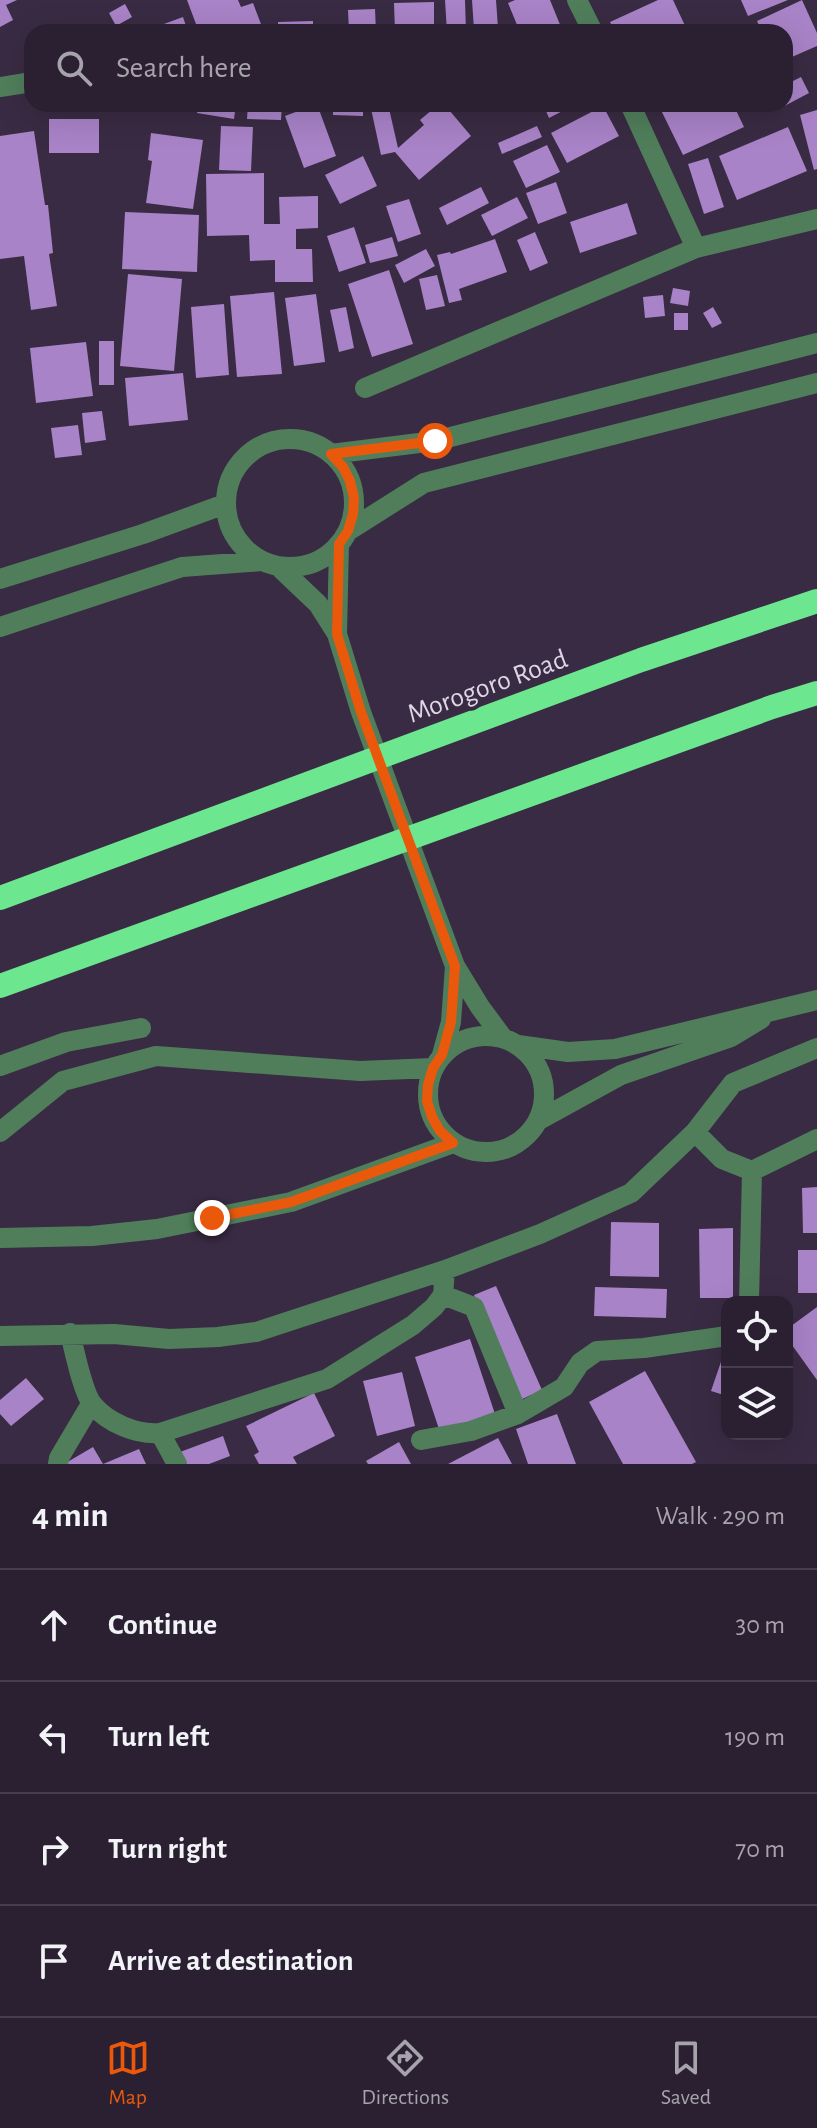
<!DOCTYPE html>
<html lang="en">
<head>
<meta charset="utf-8">
<style>
	body { margin:0; font-family:"Alegreya Sans",sans-serif; background:#33283a; color:#f1f3f6 }
	.controls { position:absolute; right:24px; bottom:24px; display:grid; overflow:hidden; border-radius:16px; box-shadow:0 8px 32px #0002 }
	.controls button { width:72px; height:72px; display:grid; place-items:center; padding:0; border:0; border-bottom:2px solid #473e4d; background:#2b2032; color:#f1f3f6; font:40px sans-serif }
	.stop { position:absolute; width:24px; height:24px; margin:-18px; border:6px solid #ea580c; border-radius:50%; background:#fff }
	.stop.end { background:#ea580c; border-color:#fff; box-shadow:0 2px 8px #0008 }
	.list { margin:0; padding:0; list-style:none }
	h2 { display:flex; justify-content:space-between; align-items:center; height:104px; margin:0; padding:0 32px; font-size:34px }
	h2 small { font-size:26px; font-weight:400; color:#a6a3ac }
	.list li { display:grid; grid-template-columns:52px 1fr auto; gap:24px; align-items:center; box-sizing:border-box; height:112px; padding:0 32px; border-top:2px solid #473e4d }
	.list b { display:block; font-size:30px; white-space:nowrap }
	.list em { font-size:26px; font-style:normal; color:#a6a3ac }
	.icon { flex:none; width:44px; height:44px; fill:none; stroke:currentColor; stroke-width:2; stroke-linecap:round; stroke-linejoin:round }
	.map { position:relative; flex:none; width:817px; height:1464px; overflow:hidden }
	.search { position:absolute; background:#2b2032; box-shadow:0 8px 32px #0002; left:24px; right:24px; top:24px; height:88px; display:flex; align-items:center; gap:20px; box-sizing:border-box; padding:0 28px; border-radius:24px; color:#a6a3ac; font-size:30px }
	.sheet { height:552px; background:#2b2032 }
	nav { display:flex; justify-content:space-around; align-items:center; box-sizing:border-box; height:112px; border-top:2px solid #473e4d; background:#2b2032; font-size:22px; color:#a6a3ac }
	nav a { display:grid; justify-items:center; gap:4px }
	nav .on { color:#ea580c }
	.map>svg:first-child { display:block }
</style>
</head>
<body>
<div class="map">
<svg width="817" height="1464" viewBox="0 0 817 1464">
	<rect width="100%" height="100%" fill="#392b43"/>
	<path fill="#a883c7" d="M0,0H17L6,5L13,20L0,27Z
		M187,0H238L241,7L253,3L264,32H220L219,29L199,32Z
		M445,0H465L466,32H447Z
		M472,0H496L498,28L474,30Z
		M515,0H550L563,32H520L508,3Z
		M658,0H673L688,32H615L610,22Z
		M741,0H788L748,16Z
		M802,0L817,33V46L785,60V32H762L757,21Z
		M434,2V32H395L394,3Z
		M125,4L132,17L116,26L109,13Z
		M375,9L376,32H349L348,10Z
		M183,17L188,32H142Z
		M313,21V32H278V22Z
		M801,77L809,93L775,111L771,104H785V85Z
		M198,104H236L234,119L197,113Z
		M248,104H282L281,120L247,119Z
		M317,104L336,156L304,168L285,116Z
		M333,104H363V116L333,115Z
		M370,104H388L398,148L424,125L420,120L439,104H444L471,136L419,180L395,152L381,155Z
		M543,104H576L549,118Z
		M658,104H733L744,127L683,155Z
		M603,106L619,136L567,163L551,133Z
		M817,110V169L814,170L800,115Z
		M49,119H99V153H49Z
		M221,126L253,127L251,171L219,170Z
		M537,126L542,137L502,154L498,143Z
		M788,127L807,171L737,200L719,156Z
		M34,131L45,205H48L53,253L49,254L57,306L31,310L24,256L0,259V136Z
		M151,133L203,140L193,209L146,203L152,161L148,160Z
		M547,145L560,172L526,188L513,161Z
		M363,156L377,186L340,204L325,175Z
		M708,158L724,207L704,214L688,164Z
		M264,173V224H280L279,197L318,196V228L296,229V249H312L313,282H275V260L250,261L249,235L207,236L206,174Z
		M556,182L567,213L538,224L526,193Z
		M481,187L489,203L447,225L439,208Z
		M517,197L528,218L492,236L481,215Z
		M409,199L421,234L398,242L386,206Z
		M627,203L637,234L580,253L570,222Z
		M125,212L199,215L197,272L122,269Z
		M354,227L366,263L339,272L327,236Z
		M535,232L548,263L530,271L517,240Z
		M392,237L398,256L370,263L365,245Z
		M495,239L507,272L459,289L462,300L449,303L437,255L450,252L451,254Z
		M426,249L435,266L404,283L395,265Z
		M389,270L413,344L372,357L348,284Z
		M128,274L182,279L174,371L120,366Z
		M437,275L445,306L426,310L419,279Z
		M673,288L690,291L688,306L670,303Z
		M274,292L282,374L237,377L230,296Z
		M316,294L325,362L294,366L285,298Z
		M663,295L665,316L645,318L643,297Z
		M224,304L229,375L196,378L191,307Z
		M346,307L354,348L339,352L330,310Z
		M713,307L722,323L712,328L703,313Z
		M674,313H688V330H674Z
		M99,341H114V385H99Z
		M86,342L93,396L36,403L30,348Z
		M183,373L188,420L129,426L125,378Z
		M102,411L106,440L85,443L82,413Z
		M78,425L82,455L55,458L51,428Z
		M817,1187V1233H803L802,1188Z
		M611,1222L659,1223V1277L610,1276Z
		M733,1228V1298H700L699,1229Z
		M798,1250H817V1293H798Z
		M496,1286L542,1390L520,1400L474,1295Z
		M595,1287L667,1289L666,1318L594,1316Z
		M817,1307V1380L787,1338V1329Z
		M470,1339L495,1414L440,1432L415,1357Z
		M723,1356L727,1357V1396L711,1391Z
		M645,1371L696,1462L692,1464H623L589,1402Z
		M402,1372L415,1426L377,1436L363,1381Z
		M26,1378L44,1399L11,1426L0,1414V1400Z
		M314,1393L335,1436L293,1457L297,1464H259L254,1455L259,1452L246,1426Z
		M557,1414L576,1464H528L516,1429Z
		M223,1436L230,1456L209,1464H185L180,1452Z
		M498,1438L512,1464H448Z
		M399,1442L411,1464H368L366,1461Z
		M93,1447L103,1464H64Z
		M139,1449L146,1464H103Z"/>
	<g fill="none" stroke-linecap="round" stroke-linejoin="round">
		<path stroke="#507e5b" stroke-width="20" d="M577,0L593,32
			M0,87L32,82
			M630,104L696,248
			M365,388L696,248L817,219
			M226 503a64 64 0 1 1 128 0a64 64 0 1 1-128 0Z
			M331,454L435,441L817,343
			M348,531L424,483L817,383
			M278,566L318,604L337,634L361,712L455,966L480,1007L503,1038
			M0,579L143,534L225,504
			M0,627L182,567L262,561
			M337,634L339,544
			M428 1094a58 58 0 1 1 116 0a58 58 0 1 1-116 0Z
			M518,1045L568,1052L615,1049L817,1000
			M442,1055L451,1022L455,966
			M0,1066L66,1042L141,1028
			M539,1120L621,1075L731,1037L761,1019
			M0,1132L63,1081L156,1056L360,1071L433,1068
			M695,1132L722,1159L752,1171L817,1139
			M0,1238L92,1236L157,1229L291,1202L453,1143
			M443,1295L474,1307L518,1414
			M749,1302L752,1171
			M70,1333C74,1349 83,1394 93,1405C108,1423 137,1435 160,1433L327,1379L413,1325L434,1307L443,1295L445,1270
			M0,1336L114,1334L169,1339L218,1337L256,1332L445,1270L540,1234L631,1193L695,1132L733,1083L817,1048
			M160,1433L177,1464
			M421,1440L471,1431L518,1414L564,1387L580,1363L597,1351L644,1348L727,1336
			M58,1464L59,1458L91,1404"/>
		<path stroke="#6ce78f" stroke-width="24" d="M0,898L641,660L817,601
			M0,986L772,707L817,693"/>
	</g>
	<g fill="none" stroke-linecap="round" stroke-linejoin="round">
		<path stroke="#ea580c" stroke-width="10" d="M212,1218L291,1202L453,1143L440,1131L432,1117L427,1101L428,1085L433,1068L442,1055L451,1022L455,966L361,712L337,634L339,544L348,531L353,514L354,498L350,481L343,467L331,454L435,441"/>
	</g>
	<g text-anchor="middle" stroke-width="8" stroke-linejoin="round" paint-order="stroke">
		<g font-size="28" fill="#ded6e5" stroke="#392b43">
			<text transform="translate(487 685) rotate(-20)" y="10">Morogoro Road</text>
		</g>
	</g>
</svg>
<div class="controls">
<button><svg class="icon" aria-label="locate" viewBox="0 0 24 24"><circle cx="12" cy="12" r="6"/><path d="M12 2v4M12 18v4M2 12h4M18 12h4"/></svg></button>
<button><svg class="icon" aria-label="layers" viewBox="0 0 24 24"><path d="M12 4l9 5-9 5-9-5zM3 14l9 5 9-5"/></svg></button>
</div>
<div class="stop" style="left:435px;top:441px"></div>
<div class="stop end" style="left:212px;top:1218px"></div>
<div class="search"><svg class="icon" aria-label="search" viewBox="0 0 24 24"><circle cx="10" cy="10" r="6"/><path d="M15 15l6 6"/></svg>Search here</div>
</div>
<section class="sheet">
<h2>4 min<small>Walk · 290 m</small></h2>
<ul class="list">
<li><svg class="icon" aria-label="ahead" viewBox="0 0 24 24"><path d="M12 20V5M6 11l6-6 6 6"/></svg><div><b>Continue</b></div><em>30 m</em></li>
<li><svg class="icon" aria-label="left" viewBox="0 0 24 24"><path d="M17 20v-9H6M10 6l-5 5 5 5"/></svg><div><b>Turn left</b></div><em>190 m</em></li>
<li><svg class="icon" aria-label="right" viewBox="0 0 24 24"><path d="M7 20v-9h11M14 6l5 5-5 5"/></svg><div><b>Turn right</b></div><em>70 m</em></li>
<li><svg class="icon" aria-label="arrive" viewBox="0 0 24 24"><path d="M6 21V4h12l-3 4 3 4H6"/></svg><div><b>Arrive at destination</b></div></li>
</ul>
</section>
<nav>
<a class="on"><svg class="icon" aria-label="map" viewBox="0 0 24 24"><path d="M3 6l6-2 6 2 6-2v14l-6 2-6-2-6 2zM9 4v14M15 6v14"/></svg>Map</a>
<a><svg class="icon" aria-label="directions" viewBox="0 0 24 24"><path d="M12 3l9 9-9 9-9-9zM9 14v-3h6M13 9l2 2-2 2"/></svg>Directions</a>
<a><svg class="icon" aria-label="saved" viewBox="0 0 24 24"><path d="M7 4h10v16l-5-4-5 4z"/></svg>Saved</a>
</nav>
</body>
</html>
